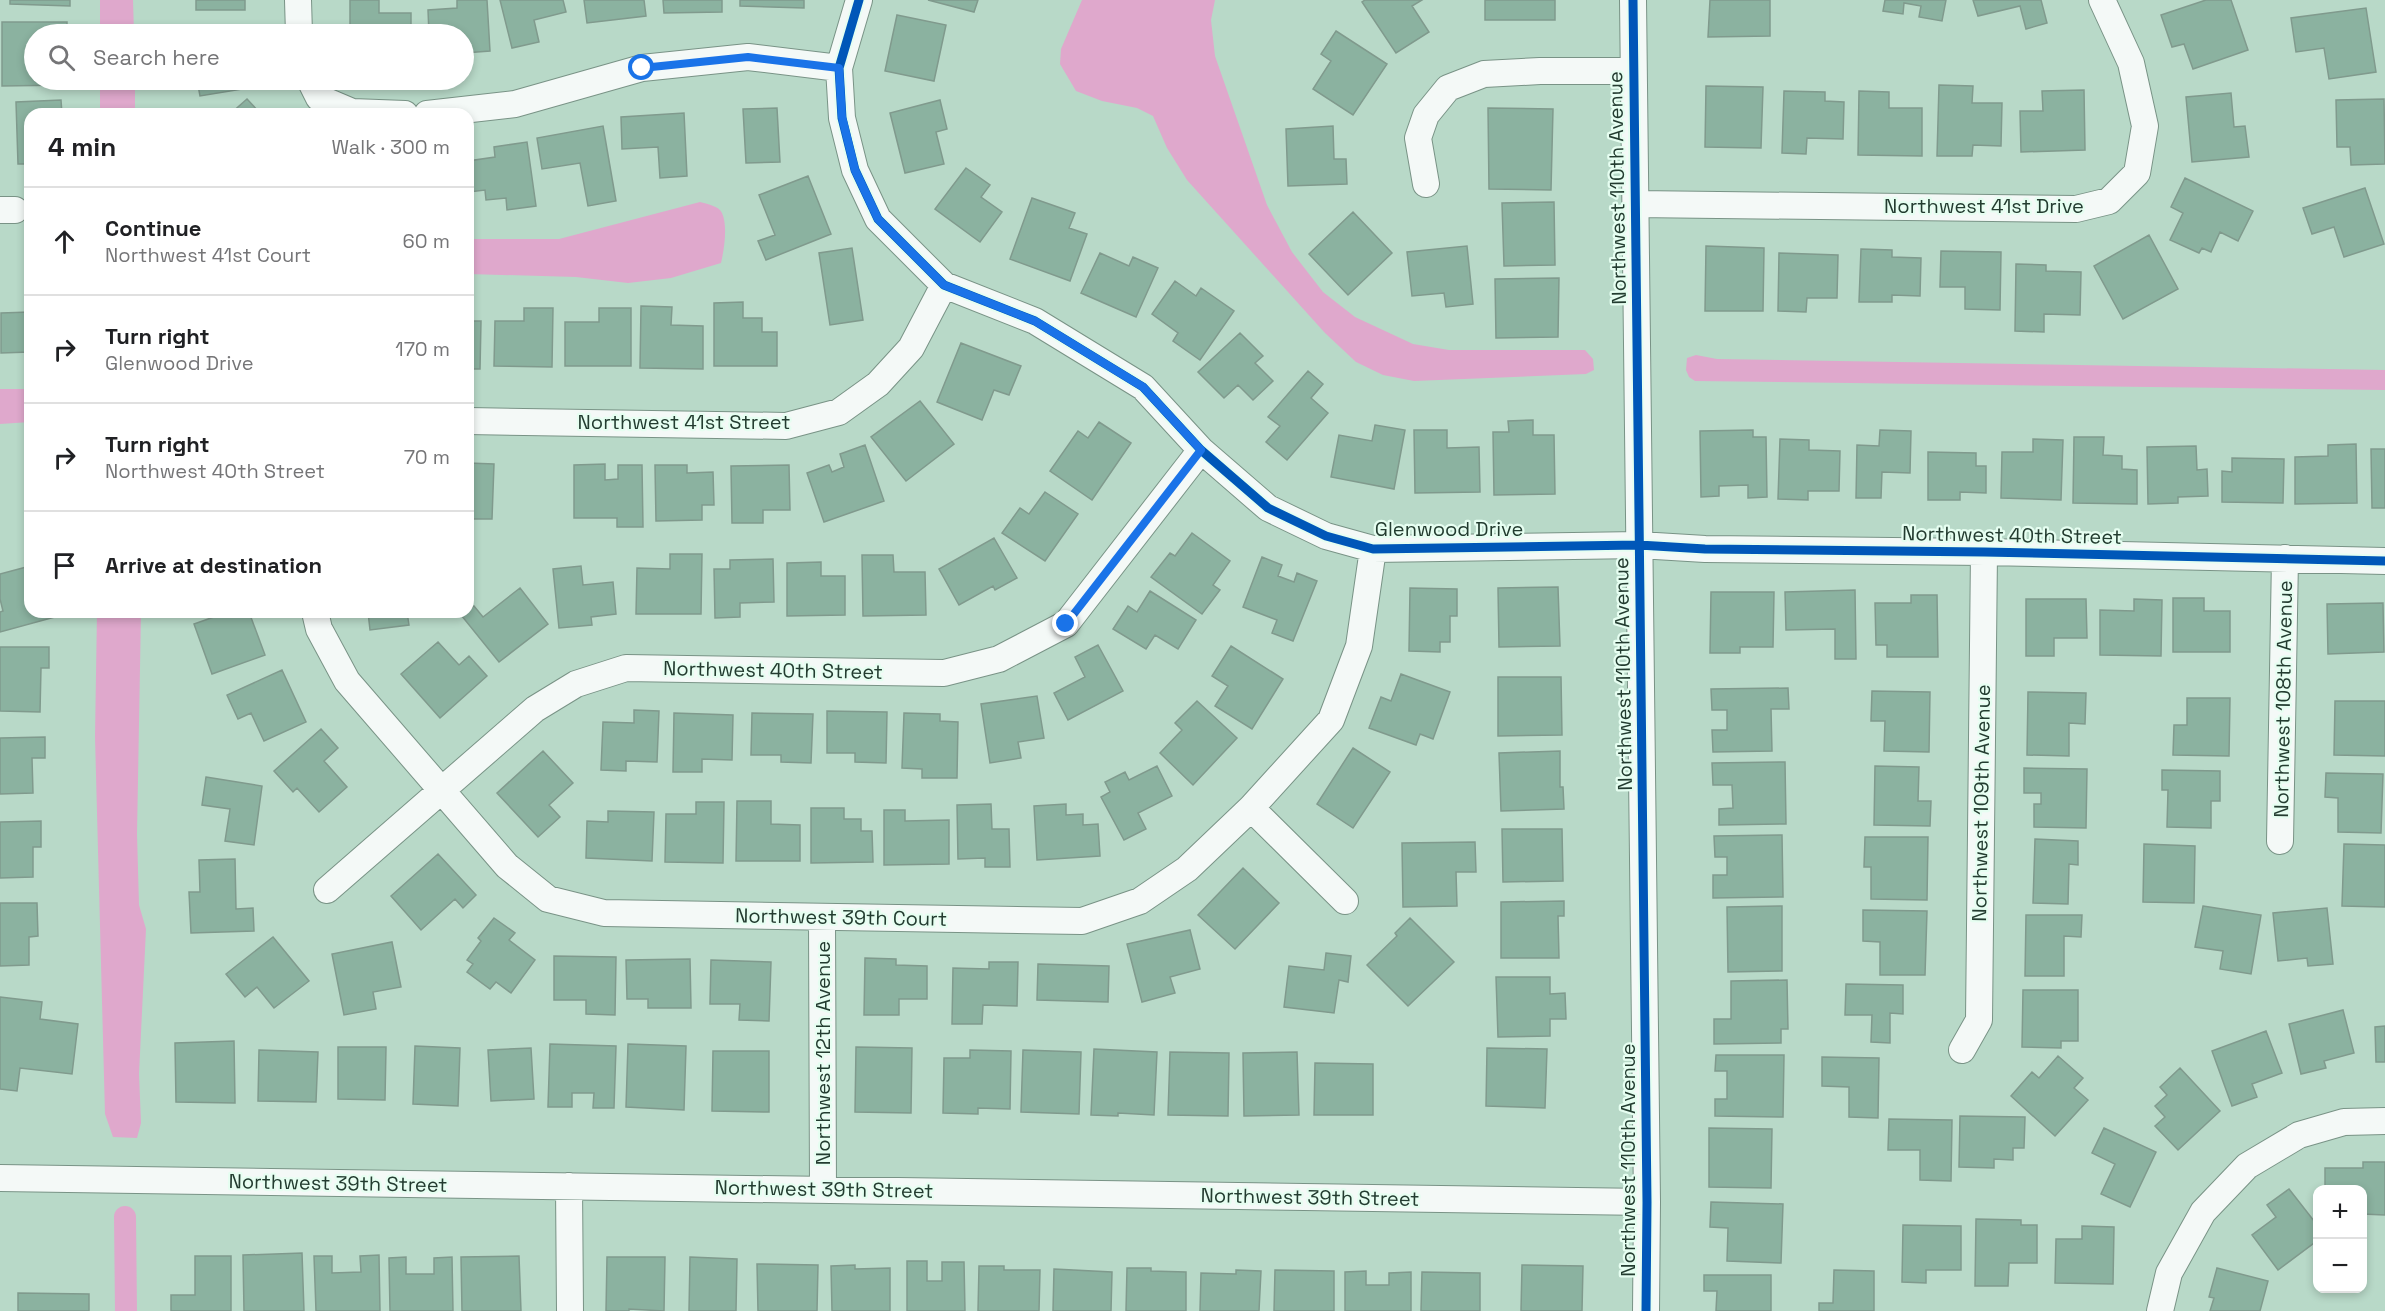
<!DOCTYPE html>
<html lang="en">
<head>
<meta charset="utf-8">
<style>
	body { margin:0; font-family:"Space Grotesk",sans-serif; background:#f2f2f2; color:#202124 }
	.controls { position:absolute; right:18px; bottom:18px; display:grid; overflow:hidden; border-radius:12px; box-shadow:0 3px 9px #0003 }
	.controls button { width:54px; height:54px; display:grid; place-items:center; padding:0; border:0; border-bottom:2px solid #e0e0e0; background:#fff; color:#202124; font:30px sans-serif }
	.stop { position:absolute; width:18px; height:18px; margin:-14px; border:4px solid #1a73e8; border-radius:50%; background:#fff }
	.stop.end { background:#1a73e8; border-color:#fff; box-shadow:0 2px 6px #0008 }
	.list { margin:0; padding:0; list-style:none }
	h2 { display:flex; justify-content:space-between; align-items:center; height:78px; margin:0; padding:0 24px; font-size:26px }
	h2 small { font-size:20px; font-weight:400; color:#757577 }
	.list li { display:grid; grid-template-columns:39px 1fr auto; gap:18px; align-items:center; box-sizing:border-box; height:108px; padding:0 24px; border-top:2px solid #e0e0e0 }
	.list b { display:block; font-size:22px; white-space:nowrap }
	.list p { margin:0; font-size:20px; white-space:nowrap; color:#757577 }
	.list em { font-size:20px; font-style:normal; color:#757577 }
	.icon { flex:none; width:33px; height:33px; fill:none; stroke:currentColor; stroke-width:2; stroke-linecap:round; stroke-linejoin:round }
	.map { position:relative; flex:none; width:2385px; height:1311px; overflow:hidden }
	.search { position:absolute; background:#fff; box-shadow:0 3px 9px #0003; left:24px; top:24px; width:450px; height:66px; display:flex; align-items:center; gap:15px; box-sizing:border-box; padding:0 21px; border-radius:33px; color:#757577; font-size:22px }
	.panel { position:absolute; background:#fff; box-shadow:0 3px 9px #0003; left:24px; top:108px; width:450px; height:510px; border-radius:18px }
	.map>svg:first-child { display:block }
</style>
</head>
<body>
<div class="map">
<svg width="2385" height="1311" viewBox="0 0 2385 1311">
	<rect width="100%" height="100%" fill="#b8d9c8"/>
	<path fill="#dfa8cc" d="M100,0H133L134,34H100Z
		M1082,0H1215L1211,20L1215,56L1267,205L1292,252L1323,292L1355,317L1413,344L1449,350H1585L1593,359L1594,370L1586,374L1414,381L1383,375L1356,362L1325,333L1187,180L1167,148L1153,116L1137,108L1102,101L1076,91L1060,64L1061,49Z
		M100,80H135V114H100Z
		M700,202C707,204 719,206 722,213C728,226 724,250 721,263L671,278L628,283L576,277L468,274V239H559Z
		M1696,355L1717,359L2385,370V390L1695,381L1689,377L1686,370L1687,358Z
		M0,389H30V422L0,424Z
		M97,612H141L137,834L139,905L146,929L139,1074L141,1123L137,1138L113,1137L105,1114L95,737Z"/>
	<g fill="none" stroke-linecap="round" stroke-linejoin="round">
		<path stroke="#dfa8cc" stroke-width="22" d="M125,1217L126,1311"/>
	</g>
	<path fill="#8bb2a0" stroke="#809a8d" stroke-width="1.5" d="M10,0H70V6L10,4Z
		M196,0H245V10H196Z
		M350,0H379V13H411V34H350Z
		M457,0H487L490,51L464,53V34H429L428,10L457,8Z
		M500,0H563L566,12L534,20L539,42L512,48Z
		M584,0H644L646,16L587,23Z
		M663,0H722V12L664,13Z
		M740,0H804V8L740,6Z
		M928,0H978L974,12Z
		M1365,0H1422L1412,6L1429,32L1396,53L1362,2Z
		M1485,0H1555V20H1485Z
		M1710,0H1770V36L1708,37Z
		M1885,0H1946L1942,21L1919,17L1921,6L1904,3L1903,14L1883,11Z
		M1973,0H2041L2047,23L2026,29L2020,6L1978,16Z
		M2206,0H2231L2248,50L2193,69L2184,44L2172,47L2161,15Z
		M2366,8L2376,72L2329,79L2324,48L2296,52L2291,18Z
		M897,15L946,25L934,81L885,71Z
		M2,22H67V34H34V80H68V85L2,86Z
		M233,25L234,34H202L201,30Z
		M1336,31L1387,64L1353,115L1313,89L1331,61L1321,54Z
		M197,80H248L249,88L200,96Z
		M1939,85L1973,86L1972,103H2002L2001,146L1973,145L1972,156H1937Z
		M1706,86L1763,87L1761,148L1705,147Z
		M2084,90L2085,150L2021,152L2020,111H2043L2042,91Z
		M1784,91L1825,92V101L1844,102L1843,139L1807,138L1806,154L1782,153Z
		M1859,91L1889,92V108H1922V156L1858,155Z
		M2231,93L2234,127L2245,126L2249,157L2192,162L2186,97Z
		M247,99L261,114H230Z
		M2384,99L2385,164L2351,165L2350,147H2337L2336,100Z
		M61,100L62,114H30V164H18L16,102Z
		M940,100L947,129L936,132L944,164L905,173L890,113Z
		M777,108L780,162L746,163L743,109Z
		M1488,108L1553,109L1551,190L1489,189Z
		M684,113L687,176L660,178L658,147L622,149L621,117Z
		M603,126L616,201L588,206L580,163L542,169L537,138Z
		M1333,126L1334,159H1346L1347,184L1288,186L1286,129Z
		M527,142L536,206L507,210L506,198L486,200L485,190L469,192L468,161L495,157L494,147Z
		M966,168L990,185L981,197L1002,212L980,242L935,209Z
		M808,176L831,234L766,260L758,241L775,235L759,195Z
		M2185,178L2253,211L2238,241L2220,232L2211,252L2202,248L2199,253L2170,240L2183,213L2171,207Z
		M2365,188L2384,244L2344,257L2334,227L2312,234L2303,208Z
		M1032,198L1075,213L1069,228L1087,234L1070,281L1010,259Z
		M1554,202L1555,265L1504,266L1502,203Z
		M1353,212L1392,253L1348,295L1309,254Z
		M2149,235L2178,289L2123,319L2094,266Z
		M1467,246L1473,304L1446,307L1444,293L1412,296L1407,252Z
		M1706,246L1764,248L1763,311H1705Z
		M852,248L863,320L830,325L819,253Z
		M1861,249L1892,250V257L1921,258L1920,296L1892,295V302H1859Z
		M1941,251L2001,252L2000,310L1965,309V287H1940Z
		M1100,253L1129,266L1133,257L1158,268L1136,317L1081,293Z
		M1779,253L1838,255L1837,298H1807L1806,312L1778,311Z
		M2016,264L2046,265V271L2081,272L2080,315L2044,314V332L2015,331Z
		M1559,278L1558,337L1496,338L1495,279Z
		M1175,281L1196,296L1201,288L1234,311L1200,360L1173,341L1178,333L1152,314Z
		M743,302V318H762V332H777V366H714V303Z
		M641,306L672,307L671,325L703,326V369L640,368Z
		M524,308H553L552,367L494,366L495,321H524Z
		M599,308H631V366H565V322H599Z
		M30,312V352L1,353V313Z
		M468,321H481L480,369H468Z
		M1240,333L1263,356L1255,363L1273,381L1253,400L1238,385L1224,398L1198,372Z
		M961,343L1021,366L1009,395L994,390L982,420L937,402Z
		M1308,371L1323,384L1311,398L1328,413L1287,460L1266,442L1280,426L1268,417Z
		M920,401L954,444L906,481L871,437Z
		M1533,420V435H1554L1555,494L1494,495L1493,432H1509L1508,421Z
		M1099,422L1131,443L1092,500L1050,471L1078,431L1088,438Z
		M1375,425L1405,430L1394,489L1331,477L1339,435L1372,441Z
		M1414,430H1447V448L1479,447L1480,492L1415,493Z
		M1753,430V437H1766L1767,497L1748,498V485L1719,486V496L1701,497L1700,431Z
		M1880,430L1911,431L1910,473L1882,472L1881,498H1856L1857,445L1879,446Z
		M2074,437H2104L2103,455L2122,456V469L2137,470V504L2073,503Z
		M1780,439L1809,440V450L1840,451L1839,491H1808V500L1778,499Z
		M2033,439L2063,440L2061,500L2001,498L2002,452H2033Z
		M2356,444L2357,503L2295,504V457L2328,456V445Z
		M865,445L884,501L824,522L807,473L829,465L832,472L844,467L840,454Z
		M2196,446L2197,470L2207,469L2208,496L2178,497V503L2148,504L2147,447Z
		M2371,449H2385V508H2372Z
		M1928,452L1976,453V466H1986V493L1960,492V500H1928Z
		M2232,458L2284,459L2283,503L2222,502V471L2232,472Z
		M468,463L494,464L492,519H468Z
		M605,464V480L618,479V465H642L643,527H617V518H574V465Z
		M655,465H687V473L713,472L714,505H702V520L656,521Z
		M789,465L790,510H763V523H732L731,466Z
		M1045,492L1078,514L1045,561L1002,533L1020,508L1029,514Z
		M1192,533L1230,561L1213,585L1220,590L1202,614L1151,577L1170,553L1175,556Z
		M994,538L1017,578L995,590L993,586L959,605L939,569Z
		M670,554H702L701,614H636L637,568L670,569Z
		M862,555H893L894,572H925L926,615L863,616Z
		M1262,557L1282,565L1278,576L1294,582L1297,573L1317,581L1293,641L1272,633L1277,620L1243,607Z
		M773,559L774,602L740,603V617L715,618L714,569H730V560Z
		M821,562V576H845V615L787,616V563Z
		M30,566V612H54L55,617L0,632V612L3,611L0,599V574Z
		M581,566L583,585L613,582L616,614L591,617L592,625L559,628L553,569Z
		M1558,587L1560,646L1499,647L1498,588Z
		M520,588L548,624L499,662L461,615L474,606L483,617Z
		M1410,588L1457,589V616H1450V642H1440V652L1409,651Z
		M1855,590L1856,659H1835V629L1786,630L1785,592Z
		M1150,591L1196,620L1178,649L1155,635L1146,649L1113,629L1128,606L1137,612Z
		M1711,592H1774L1773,647H1740V653H1710Z
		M1911,595H1937L1938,657H1887V645H1876L1875,603H1911Z
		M2173,598H2204V611H2230V652H2173Z
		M2026,599H2086L2087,638H2054V656H2026Z
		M2134,599L2162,600L2161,656L2100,655V610L2134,611Z
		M2383,603L2384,652L2328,654L2327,604Z
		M228,612H249L265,655L212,674L194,624Z
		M368,612H407L409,625L370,630Z
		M438,642L459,665L469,656L487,676L440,718L401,674Z
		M1098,645L1123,691L1068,720L1054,693L1085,677L1075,657Z
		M1231,646L1283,679L1252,729L1215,706L1228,686L1212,676Z
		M0,647H49V668H41L40,712L0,711Z
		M282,670L306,722L264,741L251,713L238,719L227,695Z
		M1401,674L1450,692L1433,739L1420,734L1416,745L1369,728L1381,697L1391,701Z
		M1498,677H1561L1562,735L1498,736Z
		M1788,688L1789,709H1771L1772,751L1713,752L1712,730H1727V710H1712L1711,689Z
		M1872,691L1930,692L1929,752L1884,751L1885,721H1871Z
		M2028,692L2086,693L2085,724L2069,723V756L2027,755Z
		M1037,696L1044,738L1018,742L1021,758L990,763L981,704Z
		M2187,698H2230L2229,756L2173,755L2174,725H2187Z
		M1197,701L1237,738L1193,785L1160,753L1182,730L1175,723Z
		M2335,701H2385V756L2334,755Z
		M634,710L659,711L657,762L626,761V771L601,770L603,722L634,723Z
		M827,711L887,712L886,763L855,762V753H827Z
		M674,713L733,715L732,760L702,759V772H673Z
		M752,713L813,714L811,763L781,762V755H751Z
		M904,713L940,714V721L958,722L957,778H922V769L902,768Z
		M321,729L338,748L324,761L347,787L319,812L297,788L293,792L274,771Z
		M45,737V758H32L33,793L0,794V738Z
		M1353,748L1390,772L1353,828L1317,804Z
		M543,751L573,783L549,805L560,817L538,837L497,793Z
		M1560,751V787H1563L1564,809L1501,811L1499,753Z
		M1785,762L1786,824L1719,825V809L1733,808L1732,785H1713L1712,763Z
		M1157,766L1172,796L1138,813L1146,829L1124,840L1101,797L1110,792L1105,782L1125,772L1129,780Z
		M1875,766L1919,767L1918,801H1931L1930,826L1874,825Z
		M2024,768L2087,769L2086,828L2034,827V804H2041V793H2024Z
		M2162,770L2220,771V801H2211V828L2167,827L2168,790H2162Z
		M2326,773L2383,774L2381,833L2338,832V798L2325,797Z
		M206,777L262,786L254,845L225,841L230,809L202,805Z
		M737,801H771V824L800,825V861H736Z
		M696,802H724L723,863L665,862L666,814H696Z
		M991,804L992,829H1009L1010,867H985V858L958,859L957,805Z
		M1066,804V815L1083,814V825L1098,824L1100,856L1037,860L1034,806Z
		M811,808H844V819H861V831H872L873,862L811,863Z
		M884,810H905V821L949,820V864L884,865Z
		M608,811L654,812L652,861L586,858L587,821L608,822Z
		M41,821V847H33V877L0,878V822Z
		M1502,829H1562L1563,881L1503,882Z
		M1782,835L1783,897L1713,898V875H1727V857H1715L1714,836Z
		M1865,837H1928L1927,900L1871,899V867H1864Z
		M2035,839L2078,841V865L2069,864L2068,904L2033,903Z
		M1475,842L1476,872H1456L1457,906L1403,907L1402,843Z
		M2144,844L2195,846L2194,903L2143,902Z
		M2344,844L2385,845V907L2342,906Z
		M438,854L476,895L463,908L455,899L421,930L391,896Z
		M235,859L236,909L253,908L254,931L191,933L189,892H200L199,860Z
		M1243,868L1279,903L1235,949L1198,915Z
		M1564,901V916H1558L1559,958H1501V902Z
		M0,903H37L38,936L29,937V965L0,966Z
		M1782,906V971L1728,972L1727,907Z
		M2203,906L2261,915L2251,974L2220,969L2223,951L2195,947Z
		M2327,908L2333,964L2308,966L2307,958L2278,961L2273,913Z
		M1863,910L1927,911L1925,975H1880V942L1863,941Z
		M2026,915H2082L2081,937L2064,936V976H2025Z
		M494,918L515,933L509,940L535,960L511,993L496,982L490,989L467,972L473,964L467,960L481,941L478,938Z
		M1410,918L1454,962L1408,1006L1367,965L1397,936L1395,933Z
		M1190,930L1200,969L1170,977L1175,993L1142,1002L1127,944Z
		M273,937L309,981L274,1008L257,987L245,997L226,974Z
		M392,942L401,987L373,992L376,1009L344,1015L332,954Z
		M1326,953L1351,956L1348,982L1339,980L1334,1013L1284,1007L1289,966L1324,970Z
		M554,956L616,957L615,1015L586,1014V1000H554Z
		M865,958L896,959V965L927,966V999H899V1015H864Z
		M690,959L691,1008H648V999H627L626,960Z
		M711,960L771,962L769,1021L739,1020L740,1004H710Z
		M989,962H1018L1017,1006L983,1005L982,1024H952L953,968L989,969Z
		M1038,964L1109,966L1108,1002L1037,1000Z
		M1496,977H1550V994L1565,993L1566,1019H1550V1036L1498,1037Z
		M1787,980L1788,1029H1781V1043L1714,1044V1019H1731V981Z
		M1846,984L1903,985V1014L1890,1013V1043L1871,1042L1872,1015H1845Z
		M2023,990H2078V1041H2061V1048L2022,1047Z
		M0,997L42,1002L40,1019L78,1024L72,1074L20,1068L17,1091L0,1089Z
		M2343,1010L2354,1053L2324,1061L2326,1068L2301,1074L2289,1024Z
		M2385,1026V1062H2376L2375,1027Z
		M2266,1031L2282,1073L2252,1084L2257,1097L2232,1106L2212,1051Z
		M234,1041L235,1103L176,1102L175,1043Z
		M550,1044L616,1046L614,1108H593L594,1093H572V1107H548Z
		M628,1044L686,1046L684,1110L626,1107Z
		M415,1046L460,1048L458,1106L413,1104Z
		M338,1047H386L385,1100L338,1099Z
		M856,1047L912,1048L911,1113L855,1112Z
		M531,1048L534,1099L491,1101L488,1050Z
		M1487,1048L1547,1049L1545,1108L1486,1106Z
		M1094,1049L1157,1052L1154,1115L1118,1113V1116L1091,1115Z
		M259,1050L318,1052L316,1102L258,1101Z
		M970,1050L1011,1051L1010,1109L978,1108V1114L943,1113L944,1058H970Z
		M1023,1050L1081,1052L1079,1114L1021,1112Z
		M713,1051H769V1112L712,1111Z
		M1170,1052L1229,1053L1228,1116L1168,1115Z
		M1297,1052L1299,1115L1244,1116L1243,1053Z
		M1716,1055H1784L1783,1117L1715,1116V1099H1727V1071H1715Z
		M2058,1056L2083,1078L2074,1088L2088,1100L2055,1136L2011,1096L2032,1072L2039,1078Z
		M1822,1057L1879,1058L1878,1118L1849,1117V1087L1822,1086Z
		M1315,1063L1373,1064V1115H1314Z
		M2180,1068L2220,1111L2178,1150L2155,1126L2165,1117L2155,1106L2167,1095L2160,1087Z
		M1960,1116L2025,1117L2024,1148H2013V1160L1994,1159V1168L1959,1167Z
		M1889,1119L1952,1120L1951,1181L1920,1180V1150H1888Z
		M1709,1128L1772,1129L1771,1188L1709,1187Z
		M2104,1128L2156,1152L2130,1207L2101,1194L2115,1164L2092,1153Z
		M2363,1162H2385V1215L2362,1214V1190H2325V1168H2363Z
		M2289,1189L2318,1226V1240L2278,1270L2252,1235L2276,1217L2267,1205Z
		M1711,1202L1783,1204L1781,1263L1727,1261L1728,1228L1710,1227Z
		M1976,1219L2021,1220V1225H2037V1263H2009L2008,1286H1975Z
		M1903,1225L1961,1226V1270H1926V1283L1902,1282Z
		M2082,1226L2114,1227L2113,1284L2055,1283L2056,1239H2082Z
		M302,1253L304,1311H244L243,1255Z
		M379,1255L380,1311H316L314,1256H332V1273L361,1272L360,1256Z
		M195,1256H231V1311H171V1295H195Z
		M519,1256L521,1311H462L461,1257Z
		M406,1257V1274H434V1258L452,1257L453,1311H390L389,1258Z
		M607,1257H665L664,1311L629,1309V1311H606Z
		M690,1257L737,1259L736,1311H689Z
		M907,1261H927V1281H942V1262H964L965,1311H907Z
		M757,1264L818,1265L817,1311H758Z
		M855,1265V1269L890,1268V1311H832L831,1266Z
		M1522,1265L1583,1266L1582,1311H1521Z
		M979,1266H1004V1270H1040L1039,1311H978Z
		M1127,1268H1151V1271L1186,1272V1311H1126Z
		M2217,1268L2268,1281L2260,1311H2210L2214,1298L2209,1297Z
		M1054,1269L1112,1272L1111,1311H1053Z
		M1236,1270L1261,1271L1259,1311H1200L1201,1273L1236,1274Z
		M1275,1270L1334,1271V1311H1274Z
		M1834,1270L1874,1271V1311H1819V1303H1833Z
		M1366,1271V1285H1389V1273L1411,1272V1311H1345V1272Z
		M1422,1272L1480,1273V1311H1421Z
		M1704,1275H1771V1311H1716L1717,1291H1704Z
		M18,1293L89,1294V1311H18Z"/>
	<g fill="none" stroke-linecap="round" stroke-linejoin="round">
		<defs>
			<path id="minor" d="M298,0L299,34
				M859,0L839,68L842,118L855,170L878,219L944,285L1035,321L1143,387L1201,450L1268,508L1326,536L1373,549L1639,545L1705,549L1984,552L2385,561
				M1633,0L1647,1202L1646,1311
				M310,80L319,98L352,112L405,114
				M427,114L515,104L642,68L748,57L839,68
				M1426,184L1418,138L1426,115L1448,88L1484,74L1540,71H1633
				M1636,204L2076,209L2109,201L2137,173L2145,126L2131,63L2102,0
				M0,210H15
				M468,421L786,426L839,412L878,384L911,348L944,285
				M315,612L319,629L347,681L507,866L548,899L604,913L1082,921L1140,901L1187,869L1251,808L1331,720L1359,646L1373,549
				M1251,808L1345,901
				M2280,841L2285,558
				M327,890L535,709L576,684L626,668L944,673L999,659L1066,624L1201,450
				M822,918L823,1189
				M1962,1050L1979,1020L1984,552
				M0,1178L1647,1202
				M569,1186L570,1311
				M2160,1311L2169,1273L2203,1212L2247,1166L2299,1135L2344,1122L2385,1121"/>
		</defs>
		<use href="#minor" stroke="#799386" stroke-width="28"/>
		<use href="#minor" stroke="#f4f9f7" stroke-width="26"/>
		<defs>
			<path id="cycleway" d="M859,0L839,68L842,118L855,170L878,219L944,285L1035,321L1143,387L1201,450L1268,508L1326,536L1373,549L1639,545L1705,549L1984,552L2385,561
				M1633,0L1647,1202L1646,1311"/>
		</defs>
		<use href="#cycleway" stroke="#e6fef1" stroke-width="13"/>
		<use href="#cycleway" stroke="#0057b8" stroke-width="9"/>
	</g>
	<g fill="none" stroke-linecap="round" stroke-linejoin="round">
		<path stroke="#1a73e8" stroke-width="8" d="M642,68L748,57L839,68L842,117L855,170L878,219L944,285L1035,321L1143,387L1201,450L1066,624"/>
	</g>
	<g text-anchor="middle" stroke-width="4.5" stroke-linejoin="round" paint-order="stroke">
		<g font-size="20" fill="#233c30" stroke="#e6fef1">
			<text transform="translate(1617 188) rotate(-91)" y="7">Northwest 110th Avenue</text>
			<text x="1984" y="213">Northwest 41st Drive</text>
			<text x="684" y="429">Northwest 41st Street</text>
			<text x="1449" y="536">Glenwood Drive</text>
			<text transform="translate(2012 535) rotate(1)" y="7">Northwest 40th Street</text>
			<text transform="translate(773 670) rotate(1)" y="7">Northwest 40th Street</text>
			<text transform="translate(1623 674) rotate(-91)" y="7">Northwest 110th Avenue</text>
			<text transform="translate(2283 699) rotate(-89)" y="7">Northwest 108th Avenue</text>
			<text transform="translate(1981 803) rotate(-89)" y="7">Northwest 109th Avenue</text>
			<text transform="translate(841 917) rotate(1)" y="7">Northwest 39th Court</text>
			<text transform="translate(823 1053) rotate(-90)" y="7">Northwest 12th Avenue</text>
			<text transform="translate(1628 1160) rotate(-90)" y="7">Northwest 110th Avenue</text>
			<text transform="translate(338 1183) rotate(1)" y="7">Northwest 39th Street</text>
			<text transform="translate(824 1189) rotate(1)" y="7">Northwest 39th Street</text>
			<text transform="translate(1310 1197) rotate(1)" y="7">Northwest 39th Street</text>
		</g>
	</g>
</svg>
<div class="controls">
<button>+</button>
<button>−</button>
</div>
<div class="stop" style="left:642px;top:68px"></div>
<div class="stop end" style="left:1066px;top:624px"></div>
<div class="search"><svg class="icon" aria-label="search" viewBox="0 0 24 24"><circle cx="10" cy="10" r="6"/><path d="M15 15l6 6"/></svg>Search here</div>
<section class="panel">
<h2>4 min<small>Walk · 300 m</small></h2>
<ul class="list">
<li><svg class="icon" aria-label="ahead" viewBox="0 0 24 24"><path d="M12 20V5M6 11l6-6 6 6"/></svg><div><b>Continue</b><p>Northwest 41st Court</p></div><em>60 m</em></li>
<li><svg class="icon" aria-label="right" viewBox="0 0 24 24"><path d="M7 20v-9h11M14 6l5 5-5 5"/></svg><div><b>Turn right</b><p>Glenwood Drive</p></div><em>170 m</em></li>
<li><svg class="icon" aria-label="right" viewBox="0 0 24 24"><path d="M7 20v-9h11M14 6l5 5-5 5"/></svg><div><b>Turn right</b><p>Northwest 40th Street</p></div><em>70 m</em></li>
<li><svg class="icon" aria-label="arrive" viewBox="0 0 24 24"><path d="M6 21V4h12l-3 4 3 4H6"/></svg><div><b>Arrive at destination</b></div></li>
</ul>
</section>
</div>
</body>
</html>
